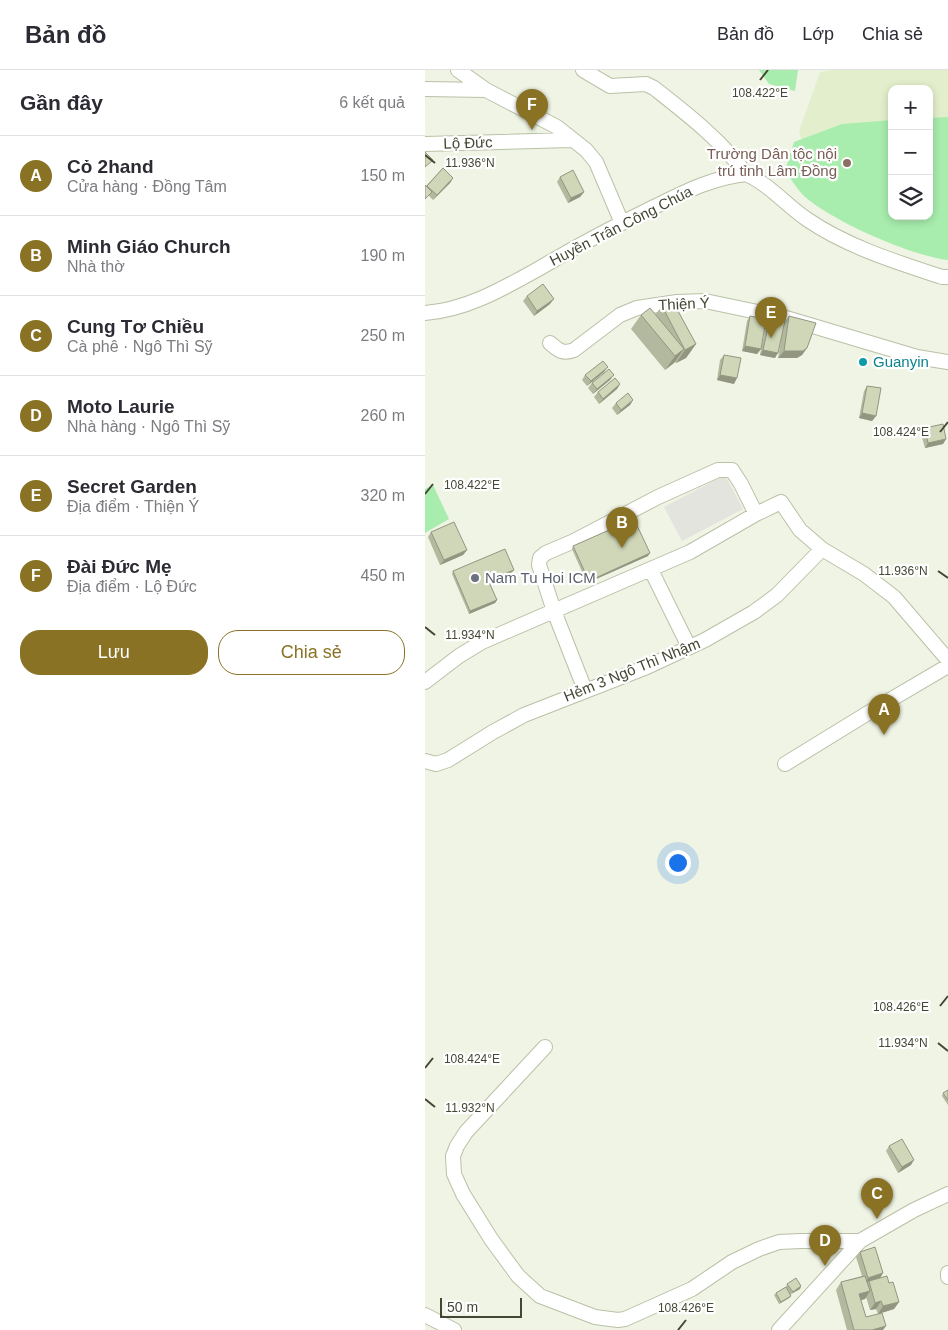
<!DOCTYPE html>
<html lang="vi">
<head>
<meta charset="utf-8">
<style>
	body { margin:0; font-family:Arial,sans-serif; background:#f7f7f7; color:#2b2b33 }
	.controls { position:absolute; right:15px; top:15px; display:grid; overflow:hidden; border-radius:10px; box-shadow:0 2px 8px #0003 }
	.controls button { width:45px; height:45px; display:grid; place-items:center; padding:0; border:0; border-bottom:1px solid #e1e1e2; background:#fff; color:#2b2b33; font:25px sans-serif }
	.scale { position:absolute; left:15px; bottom:12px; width:82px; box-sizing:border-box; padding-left:5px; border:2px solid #434733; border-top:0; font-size:14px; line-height:18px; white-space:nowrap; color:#434733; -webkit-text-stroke:4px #fff; paint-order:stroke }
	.you { position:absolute; left:252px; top:792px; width:18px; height:18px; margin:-12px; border:4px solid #fff; border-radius:50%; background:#1a73e8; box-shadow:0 0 0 8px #1a73e833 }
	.badge { display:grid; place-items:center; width:32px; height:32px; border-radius:50%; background:#8a7224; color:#fff; font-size:16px; font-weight:700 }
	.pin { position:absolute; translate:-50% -41px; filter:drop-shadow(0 1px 2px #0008) }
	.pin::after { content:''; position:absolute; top:26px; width:18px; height:15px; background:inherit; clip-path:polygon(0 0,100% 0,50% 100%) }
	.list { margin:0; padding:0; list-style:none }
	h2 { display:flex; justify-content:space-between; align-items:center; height:65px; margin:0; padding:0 20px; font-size:21px }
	h2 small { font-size:16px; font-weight:400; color:#7c7c81 }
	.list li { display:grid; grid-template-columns:32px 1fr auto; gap:15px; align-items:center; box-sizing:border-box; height:80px; padding:0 20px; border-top:1px solid #e1e1e2 }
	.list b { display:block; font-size:19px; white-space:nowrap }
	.list p { margin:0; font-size:16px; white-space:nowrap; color:#7c7c81 }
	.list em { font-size:16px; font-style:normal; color:#7c7c81 }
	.actions { display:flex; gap:10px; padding:15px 20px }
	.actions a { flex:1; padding:11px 0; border:1px solid #8a7224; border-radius:20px; text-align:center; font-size:18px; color:#8a7224 }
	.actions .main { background:#8a7224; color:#fff }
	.icon { flex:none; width:28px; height:28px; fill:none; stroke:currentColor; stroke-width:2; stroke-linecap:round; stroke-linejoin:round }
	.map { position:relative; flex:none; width:523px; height:1260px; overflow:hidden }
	header { display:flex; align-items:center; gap:30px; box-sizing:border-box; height:70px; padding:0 25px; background:#fff; border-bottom:1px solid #e1e1e2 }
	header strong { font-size:24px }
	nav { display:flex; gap:28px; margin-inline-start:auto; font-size:18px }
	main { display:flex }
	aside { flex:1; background:#fff }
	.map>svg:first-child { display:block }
</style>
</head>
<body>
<header>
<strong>Bản đồ</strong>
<nav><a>Bản đồ</a><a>Lớp</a><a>Chia sẻ</a></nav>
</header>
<main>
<aside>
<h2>Gần đây<small>6 kết quả</small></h2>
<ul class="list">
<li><span class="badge">A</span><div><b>Cỏ 2hand</b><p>Cửa hàng · Đồng Tâm</p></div><em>150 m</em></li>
<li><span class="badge">B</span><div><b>Minh Giáo Church</b><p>Nhà thờ</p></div><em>190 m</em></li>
<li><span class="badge">C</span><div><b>Cung Tơ Chiều</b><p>Cà phê · Ngô Thì Sỹ</p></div><em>250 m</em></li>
<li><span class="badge">D</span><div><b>Moto Laurie</b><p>Nhà hàng · Ngô Thì Sỹ</p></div><em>260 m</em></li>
<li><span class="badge">E</span><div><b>Secret Garden</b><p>Địa điểm · Thiện Ý</p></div><em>320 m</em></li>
<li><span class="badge">F</span><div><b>Đài Đức Mẹ</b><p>Địa điểm · Lộ Đức</p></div><em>450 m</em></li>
</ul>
<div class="actions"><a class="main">Lưu</a><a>Chia sẻ</a></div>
</aside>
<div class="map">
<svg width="523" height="1260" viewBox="0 0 523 1260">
	<rect width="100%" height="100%" fill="#eff4e4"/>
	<path fill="#e3efcc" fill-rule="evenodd" d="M407,0H523V183L510,181L380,84L374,61L395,2ZM467,19H504V146H467Z"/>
	<path fill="#a8edad" d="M334,0H373L370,21L344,14Z
		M523,47V190C486,186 407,151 379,126C372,119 366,109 360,101L369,72L417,54L467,50V146H504V48Z
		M8,415L24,449L0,463V419Z"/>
	<path fill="#e3e4dd" d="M300,405L318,439L257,471L239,437Z"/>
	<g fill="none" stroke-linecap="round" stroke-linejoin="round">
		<defs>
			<path id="minor" d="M33,0L61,20L132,57L161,80L171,92L197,153
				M158,0L185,16L221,14L229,18C262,44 296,70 321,104
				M0,19L61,20
				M0,74L146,70
				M0,243C42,240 79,218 115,198C152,176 190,156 229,137C260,122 286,108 321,104C344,114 362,136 383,150C423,177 471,192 517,207H523
				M125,273C134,281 138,284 149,280L195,245L212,238L252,232L280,231L361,248L492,287L523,292
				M226,500L264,577
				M0,612L34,586L57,572L265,482L331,444L356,432L375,460L397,479L439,504L469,527L523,590
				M160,620L129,541L114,495L115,488L121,483L149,471L233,427L293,400H307L316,414L331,444
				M0,691L11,694L23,690L68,662L99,645L222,597L280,570L329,542L352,525L397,479
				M360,694L443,643L523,596
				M120,977L41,1062L32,1076L28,1086L29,1104L38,1124L66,1169L93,1206L115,1226L170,1247L193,1250L200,1249L267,1219L307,1192L334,1179L354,1172L375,1171H435
				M523,1203V1207
				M0,1245L29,1260
				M354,1260L435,1171L489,1140L523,1124"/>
		</defs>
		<use href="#minor" stroke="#b9c1a6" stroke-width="16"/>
		<use href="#minor" stroke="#fff" stroke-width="14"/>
	</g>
	<path fill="#b3b99e" d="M18,98L28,108L25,113L8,130L4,126L1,116Z
		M135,107L159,122L155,127L143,133L132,112Z
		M102,226L125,234L109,246L98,231Z
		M237,236L271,274L261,288L251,293L250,292L240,300L206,259L216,245H230Z
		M346,243L360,251L364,246L382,278L377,285L372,288H353L356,270L350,288L335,285L342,248Z
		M325,246L336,279L332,284L317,281L322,251Z
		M299,285L309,314L292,310L295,290Z
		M179,302L162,316L157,310L160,305Z
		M185,310L168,324L163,318L167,313Z
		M195,314L192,319L174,334L169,327L173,322Z
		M442,316L451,346L447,351L434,348L439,321Z
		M208,330L205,335L192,345L187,338L191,333Z
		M500,358L521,369L518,374L500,378L496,364Z
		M6,462L42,480L38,485L15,495L3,467Z
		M148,476L223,486L162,513L147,479Z
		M89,500L87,502L64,512L72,530L70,533L44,544L27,504L28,501Z
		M523,1020V1035L517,1026L518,1023Z
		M464,1076L486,1095L473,1103L461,1081Z
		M435,1182L458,1203L455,1208L464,1213L474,1232L469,1239L453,1244L451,1239L445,1240L441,1227L440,1229L436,1230L441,1247L458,1260H422L411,1220L416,1212L437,1206L431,1187Z
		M362,1214L376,1216L375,1219L366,1224V1226L364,1228L354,1234L349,1225L351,1223L361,1217Z"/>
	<path fill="#929681" d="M28,108L25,113L8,130L12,125Z
		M159,122L155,127L143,133L146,128Z
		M129,229L125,234L109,246L112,241Z
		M271,274L261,288L251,293L260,280Z
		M320,276L336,279L332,284L317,281Z
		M382,278L377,285L372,288H353L359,281Z
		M259,279L249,293L240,300L250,286Z
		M338,280L353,283L350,288L335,285Z
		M183,297L179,302L162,316L166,311Z
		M189,305L185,310L168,324L172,319Z
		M295,305L312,308L309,314L292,310Z
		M195,314L192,319L174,334L178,329Z
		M208,330L205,335L192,345L196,340Z
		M437,343L451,346L447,351L434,348Z
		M521,369L518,374L500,378L503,373Z
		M42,480L38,485L15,495L19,490Z
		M225,483L223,486L162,513L164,511Z
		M89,500L87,502L61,513L63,510Z
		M72,530L70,533L44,544L45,541Z
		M489,1090L486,1095L473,1103L477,1097Z
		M458,1203L455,1208L440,1213L443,1208Z
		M376,1216L375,1219L366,1224L368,1222Z
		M445,1221L440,1229L429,1232L434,1224Z
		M366,1226L364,1228L354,1234L356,1232Z
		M456,1231L451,1239L445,1240L450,1233Z
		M474,1232L469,1239L453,1244L458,1236Z
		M461,1256L458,1260H447Z"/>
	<path fill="#d0d7b8" stroke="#929681" d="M0,82L8,90L0,97Z
		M18,98L28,108L12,125L2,116Z
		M148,100L159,122L146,128L135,107Z
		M0,115L7,122L0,129Z
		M118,214L129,229L112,241L102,226Z
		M247,230L271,274L260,280L237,236Z
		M225,238L259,279L250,286L216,245Z
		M346,243L361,246L353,283L338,280Z
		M325,246L341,249L336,279L320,276Z
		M364,246L391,253L382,278L378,281H359Z
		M299,285L316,288L312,308L295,305Z
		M178,291L183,297L166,311L160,305Z
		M184,299L189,305L172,319L167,313Z
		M190,308L195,314L178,329L173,322Z
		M442,316L456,318L451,346L437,343Z
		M203,323L208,330L196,340L191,333Z
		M518,354L521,369L503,373L500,358Z
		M209,449L225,483L164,511L148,476Z
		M29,452L42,480L19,490L6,462Z
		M80,479L89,500L63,510L72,530L45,541L28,501Z
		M523,1020V1030L518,1023Z
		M477,1069L489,1090L477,1097L464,1076Z
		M450,1177L458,1203L443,1208L435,1182Z
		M440,1206L445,1221L434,1224L441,1247L457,1243L461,1256L447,1260H429L416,1212Z
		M462,1206L464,1213L468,1212L474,1232L458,1236L456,1231L450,1233L444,1211Z
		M371,1208L376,1216L368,1222L362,1214Z
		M361,1217L366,1226L356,1232L351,1223Z"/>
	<path fill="none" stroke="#434733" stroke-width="2" d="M335,10L343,0M0,85L10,93M515,362L523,352M0,424L8,414M513,501L523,508M0,557L10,565M515,936L523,926M513,973L523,981M0,998L8,988M0,1029L10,1037M253,1260L261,1250"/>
	<circle fill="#8d6e63" stroke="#fff" stroke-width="2" cx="422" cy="93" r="5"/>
	<circle fill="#0f9aa8" stroke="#fff" stroke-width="2" cx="438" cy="292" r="5"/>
	<circle fill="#6b7280" stroke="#fff" stroke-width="2" cx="50" cy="508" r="5"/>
	<g text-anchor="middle" stroke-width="4.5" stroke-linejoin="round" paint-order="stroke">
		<g font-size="15" fill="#434733" stroke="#fff">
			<text transform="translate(43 73) rotate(-2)" y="5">Lộ Đức</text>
			<text transform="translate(196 156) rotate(-27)" y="5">Huyền Trân Công Chúa</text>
			<text transform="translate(259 234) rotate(-3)" y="5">Thiện Ý</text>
			<text transform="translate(207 600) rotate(-22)" y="5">Hẻm 3 Ngô Thì Nhậm</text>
		</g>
		<g font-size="15" fill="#785e54" stroke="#fff" text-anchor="end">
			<text x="412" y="89">Trường Dân tộc nội<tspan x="412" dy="17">trú tỉnh Lâm Đồng</tspan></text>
		</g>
		<g font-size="15" fill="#0d838f" stroke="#fff" text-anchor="start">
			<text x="448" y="297">Guanyin</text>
		</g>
		<g font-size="15" fill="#5b616d" stroke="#fff" text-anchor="start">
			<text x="60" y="513">Nam Tu Hoi ICM</text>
		</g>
	</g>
	<g font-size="12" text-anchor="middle" fill="#434733" stroke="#fff" stroke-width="4.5" stroke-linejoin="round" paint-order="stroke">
		<text x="335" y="27">108.422°E</text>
		<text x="45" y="97">11.936°N</text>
		<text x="476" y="366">108.424°E</text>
		<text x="47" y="419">108.422°E</text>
		<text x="478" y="505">11.936°N</text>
		<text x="45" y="569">11.934°N</text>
		<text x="476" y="941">108.426°E</text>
		<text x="478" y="977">11.934°N</text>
		<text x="47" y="993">108.424°E</text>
		<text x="45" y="1042">11.932°N</text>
		<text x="261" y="1242">108.426°E</text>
	</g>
</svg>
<div class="controls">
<button>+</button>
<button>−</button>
<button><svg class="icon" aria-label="layers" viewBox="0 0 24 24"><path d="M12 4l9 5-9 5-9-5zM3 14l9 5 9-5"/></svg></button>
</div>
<div class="scale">50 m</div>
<div class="you"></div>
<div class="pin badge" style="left:459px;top:665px">A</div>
<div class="pin badge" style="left:197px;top:478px">B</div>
<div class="pin badge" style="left:452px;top:1149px">C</div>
<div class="pin badge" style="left:400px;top:1196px">D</div>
<div class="pin badge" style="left:346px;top:268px">E</div>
<div class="pin badge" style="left:107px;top:60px">F</div>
</div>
</main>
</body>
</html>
